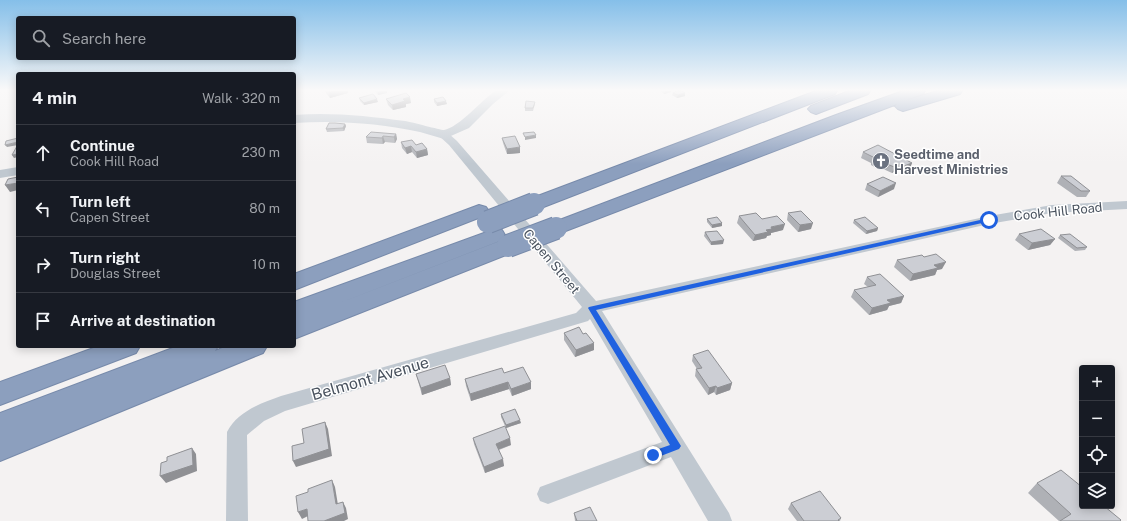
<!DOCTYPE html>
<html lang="en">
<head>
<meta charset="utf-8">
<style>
	body { margin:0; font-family:"Public Sans",sans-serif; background:#20242c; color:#f1f3f6 }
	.controls { position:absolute; right:12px; bottom:12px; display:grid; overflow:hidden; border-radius:4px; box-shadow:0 2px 10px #0003 }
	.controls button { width:36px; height:36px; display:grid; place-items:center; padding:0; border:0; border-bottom:1px solid #363941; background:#171b24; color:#f1f3f6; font:20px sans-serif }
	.stop { position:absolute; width:12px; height:12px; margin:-9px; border:3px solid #1f61e0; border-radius:50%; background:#fff }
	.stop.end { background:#1f61e0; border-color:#fff; box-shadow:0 1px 4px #0008 }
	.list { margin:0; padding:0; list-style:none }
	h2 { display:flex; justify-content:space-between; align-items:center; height:52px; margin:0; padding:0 16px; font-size:17px }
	h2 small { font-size:13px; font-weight:400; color:#9ea1a6 }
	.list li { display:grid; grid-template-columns:26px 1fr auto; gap:12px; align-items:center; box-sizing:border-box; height:56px; padding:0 16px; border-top:1px solid #363941 }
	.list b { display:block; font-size:15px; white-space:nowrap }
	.list p { margin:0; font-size:13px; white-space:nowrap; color:#9ea1a6 }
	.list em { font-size:13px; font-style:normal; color:#9ea1a6 }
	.icon { flex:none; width:22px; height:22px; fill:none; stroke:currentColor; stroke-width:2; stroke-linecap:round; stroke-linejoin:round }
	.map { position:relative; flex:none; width:1127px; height:521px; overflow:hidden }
	.search { position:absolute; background:#171b24; box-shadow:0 2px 10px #0003; left:16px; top:16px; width:280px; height:44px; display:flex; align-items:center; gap:10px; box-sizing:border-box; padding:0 14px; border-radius:4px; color:#9ea1a6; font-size:15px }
	.panel { position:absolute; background:#171b24; box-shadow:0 2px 10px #0003; left:16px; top:72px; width:280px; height:276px; border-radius:4px }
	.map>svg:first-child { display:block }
</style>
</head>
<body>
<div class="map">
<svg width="1127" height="521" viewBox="0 0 1127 521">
	<rect width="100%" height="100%" fill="#f4f2f2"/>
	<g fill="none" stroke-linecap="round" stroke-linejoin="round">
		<defs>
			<path id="motorway" d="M816,91H837L835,94L541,208L534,210L527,208L524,204L527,200Z
				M849,91H870L868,94L821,112L816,114L811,112L808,109L811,106Z
				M903,91H925L923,94L906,100L938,91H962L960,94L903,111L898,109L895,106L897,104L563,232L556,234L549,232L546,228L549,224L836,115Z
				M479,205L486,207L489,211L486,215L294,290V274Z
				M495,229L502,230L505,235L502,240L324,309L500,241L508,239L516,241L519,246L516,251L294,339V320L301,317L294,320V302Z
				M99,346H140L136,353L0,405V382Z
				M178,346H218L215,351L227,346H267L263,353L0,461V413Z"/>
		</defs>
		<use href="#motorway" stroke="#778aaa" stroke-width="2"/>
		<path fill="#c0c8d0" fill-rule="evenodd" d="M444,132L448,133L457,141L596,301L989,216L1052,205L1127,201V209L1052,213L989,224L602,311L729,513L732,521H708L671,457L548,504L540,501L537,494L540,487L662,442L590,319L588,321L285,411L264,421L247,435L248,521H226L227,432C237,412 261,403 281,396L576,313L582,307L449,145L438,135L440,133Z"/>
		<path fill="#c0c8d0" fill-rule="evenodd" d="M495,91H509L493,104L469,128L444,139C436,137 428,134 420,132C380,123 336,120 294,123V115C331,112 368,116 405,121C412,122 440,130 444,130C458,128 482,100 495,91Z
			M18,167V175L0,178V170Z"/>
		<use href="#motorway" fill="#8c9fbe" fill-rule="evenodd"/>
		<defs>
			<path id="motorway-bridge" d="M488,222L534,204
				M508,246L556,228"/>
		</defs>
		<use href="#motorway-bridge" stroke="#778aaa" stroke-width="24" stroke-linecap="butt"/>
		<use href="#motorway-bridge" stroke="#8c9fbe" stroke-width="22"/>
	</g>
	<path fill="#afb1b6" d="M325,91H348V93L330,98L326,93Z
		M375,91H387V93L378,95Z
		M660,91H671V92L664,94Z
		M673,93L685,96L677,98L672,95Z
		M359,98L378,102L364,105L360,101Z
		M386,99L411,103L406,104V107L393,110L388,105Z
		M434,99L447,104L437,106L434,102Z
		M535,102V104L533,111H525V108Z
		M345,124L346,126L344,131L327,132L326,129Z
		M396,134L397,139L395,143L385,142L383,144L367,143L366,137Z
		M502,138L520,153L507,154L503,143Z
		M401,142L416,145L427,149L428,155L417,158L412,152L407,154L402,148Z
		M878,145L910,169L902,172L897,170L892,173L881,168L879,169L871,165V163L861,158L863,152Z
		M1061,176L1090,191L1086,197H1077L1057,183Z
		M867,184L894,189L878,197L865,190Z
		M788,213L811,229L798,232L787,220Z
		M739,216L783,230L771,233V235L767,236L766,238L753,241L737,223Z
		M707,219L722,226L712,228L707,222Z
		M854,220L878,228L877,231L866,234L853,223Z
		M705,232L723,244L711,245L704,236Z
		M1019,234L1055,239L1050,245L1028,250L1015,240Z
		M1060,235L1087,247L1085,250L1075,251L1058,238Z
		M924,257L942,269L937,270L935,275L910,281L894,267L897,260Z
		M867,277L904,296L901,303L889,306L887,310L869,315L851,297L854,290L868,287L864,284Z
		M564,333L594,350L575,357L564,340Z
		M693,355L732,383L730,390L716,395L714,392L708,395L695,376L696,369H697L692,361Z
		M504,373L531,389L512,396L509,389L471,401L466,386L465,379Z
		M416,374L450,378L451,385L422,395Z
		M501,414L521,423L506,428L501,417Z
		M473,438L511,445L499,450L504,466L485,473L474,444Z
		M1037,483L1120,521H1059L1028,493Z
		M791,503L841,518L840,521H797L788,509Z
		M574,513L597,521H575Z"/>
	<path fill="#8f9094" d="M333,91H348V93L330,98L329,92Z
		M382,91H387V93L378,95V92Z
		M665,91H671V92L664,94Z
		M685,93V96L677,98L678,95Z
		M410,97L411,103L406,104V107L393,110L392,105L403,99Z
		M377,99L378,102L364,105V103Z
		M446,101L447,104L437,106V103Z
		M345,124L346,126L344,131L343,128Z
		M295,128L296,131L294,138V133Z
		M396,134L397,139L395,143L394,137Z
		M536,135V138L525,140V137Z
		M383,136L385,142L383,144L382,138Z
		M18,142V145L7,147L5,145Z
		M411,146L412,152L407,154L405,148Z
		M520,147V153L507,154V149Z
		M427,149L428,155L417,158L416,152Z
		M18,154V157L14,158L12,155Z
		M883,162L881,168L879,169L881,163Z
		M912,163L910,169L902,172L904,166Z
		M900,164L897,170L892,173L894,167Z
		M18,183V190L10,192L5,185Z
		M896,183L894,189L878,197L880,191Z
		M722,223V226L712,228V225Z
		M813,223L811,229L798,232L800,225Z
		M785,224L783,230L771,233V235L767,236L766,238L753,241L755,235L771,227Z
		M878,228L877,231L866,234L867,231Z
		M1055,239L1050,245L1028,250L1032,243Z
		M724,240L723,244L711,245V242Z
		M946,262L942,269L937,270L935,275L910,281L913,274L934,265Z
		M904,296L901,303L889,306L887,310L869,315L872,308L887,300Z
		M594,343V350L575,357L576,350Z
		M450,378L451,385L422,395L421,388Z
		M508,382L509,389L471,401L470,394Z
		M531,382V389L512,396L511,389Z
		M732,383L730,390L716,395L717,388Z
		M716,386L714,392L708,395L709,388Z
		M520,420L521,423L506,428V425Z
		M325,422L328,429L332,456L296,467L293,461Z
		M510,438L511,445L497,450L496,444Z
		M192,448L196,454L197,471L166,483L160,476Z
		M503,459L504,466L485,473L484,467Z
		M332,480L335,487L339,511L336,504Z
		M343,502L346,508L348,519L344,521H324Z
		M307,509L310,515L302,519L298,512Z"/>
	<path fill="#ccced4" stroke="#8f9094" d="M677,91H682L685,93L678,95L673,93Z
		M406,93L410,97L403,99L405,101L392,105L386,99Z
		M373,94L377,99L364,103L359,98Z
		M443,97L446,101L437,103L434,99Z
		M526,101L535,102L533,108H525Z
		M329,123H335L345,124L343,128L326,129Z
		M371,132L396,134L394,137L383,136L382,138L366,137Z
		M534,132L536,135L525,137L523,133Z
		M515,136L520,147L507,149L502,138Z
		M18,138V142L5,145L6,141Z
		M412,140L416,145L422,143L427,149L416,152L411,146L405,148L401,142Z
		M878,145L912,163L904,166L900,164L894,167L883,162L881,163L873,159L875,158L863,152Z
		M17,146H18V154L12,155Z
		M1061,176H1071L1090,191H1081Z
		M18,177V183L5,185L8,179Z
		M883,177L896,183L880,191L867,184Z
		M801,211L813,223L800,225L788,213Z
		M756,213L762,219L777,216L785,224L771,227L772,229L766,230L768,232L755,235L739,216Z
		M717,217L722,223L712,225L707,219Z
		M865,217L878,228L867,231L854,220Z
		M1041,229L1055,239L1032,243L1019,234Z
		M717,231L724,240L711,242L705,232Z
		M1070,234L1087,247L1077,248L1060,235Z
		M936,254L946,262L934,265L938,268L913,274L897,260L922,255L924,257Z
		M880,274L904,296L887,300L891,303L872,308L854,290L876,285L867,277Z
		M579,327L583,334L586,333L594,343L576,350L564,333Z
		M708,350L732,383L717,388L716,386L709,388L696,369L702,368L693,355Z
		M445,365L450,378L421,388L416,374Z
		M523,367L531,382L511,389L508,382L470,394L465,379L502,368L504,373Z
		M515,409L520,420L506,425L501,414Z
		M325,422L329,449L293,461L292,446L304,443L302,429Z
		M505,426L510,438L496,444L503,459L484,467L473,438Z
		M192,448L193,465L160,476L161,463L167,461V457Z
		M1061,470L1082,487V506H1104L1121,520L1120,521H1060L1071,514L1037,483Z
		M332,480L336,504L343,502L345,513L324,521H308L307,509L298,512L296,496L308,492V489Z
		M820,491L841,518L838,520L839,521H804L791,503Z
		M590,507L597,521H577L574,513Z"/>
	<linearGradient id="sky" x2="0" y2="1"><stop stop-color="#85bfe9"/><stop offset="0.55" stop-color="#faf9f9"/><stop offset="1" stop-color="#faf9f9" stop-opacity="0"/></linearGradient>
	<rect width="1127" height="164" fill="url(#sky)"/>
	<path fill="#1f61e0" d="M989,218L992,220L991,221L596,310L681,446L679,449L653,459L650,458L649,455L650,452L670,445L588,308L589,307Z"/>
	<defs>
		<symbol id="church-disc" viewBox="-11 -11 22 22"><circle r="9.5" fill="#6b7280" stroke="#fff"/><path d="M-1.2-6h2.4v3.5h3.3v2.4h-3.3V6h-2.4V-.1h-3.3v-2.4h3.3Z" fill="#fff"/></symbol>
	</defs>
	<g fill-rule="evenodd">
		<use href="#church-disc" x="871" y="151" width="20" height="20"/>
	</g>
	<g text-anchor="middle" stroke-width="3" stroke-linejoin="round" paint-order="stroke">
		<g font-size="13" font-weight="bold" fill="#5b616d" stroke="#fff" text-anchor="start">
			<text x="894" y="159">Seedtime and<tspan x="894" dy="15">Harvest Ministries</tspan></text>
		</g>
		<g font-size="13" fill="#4a535f" stroke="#fff">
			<text transform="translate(1058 211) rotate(-6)" y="5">Cook Hill Road</text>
			<text transform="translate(552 261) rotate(50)" y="5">Capen Street</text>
		</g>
		<g font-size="16" fill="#4a535f" stroke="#fff">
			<text transform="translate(370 378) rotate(-16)" y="6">Belmont Avenue</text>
		</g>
	</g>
</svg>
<div class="controls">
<button>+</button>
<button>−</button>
<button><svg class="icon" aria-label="locate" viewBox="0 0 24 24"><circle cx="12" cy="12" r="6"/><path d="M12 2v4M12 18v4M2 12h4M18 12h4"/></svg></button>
<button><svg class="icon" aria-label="layers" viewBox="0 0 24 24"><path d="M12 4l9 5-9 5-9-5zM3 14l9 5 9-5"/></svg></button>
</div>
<div class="stop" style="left:989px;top:220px"></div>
<div class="stop end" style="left:653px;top:455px"></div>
<div class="search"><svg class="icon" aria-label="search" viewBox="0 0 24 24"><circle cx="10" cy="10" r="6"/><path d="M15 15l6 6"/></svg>Search here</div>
<section class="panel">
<h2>4 min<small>Walk · 320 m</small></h2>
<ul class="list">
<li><svg class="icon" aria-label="ahead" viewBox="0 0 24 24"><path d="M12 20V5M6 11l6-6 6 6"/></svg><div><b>Continue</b><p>Cook Hill Road</p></div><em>230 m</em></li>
<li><svg class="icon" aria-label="left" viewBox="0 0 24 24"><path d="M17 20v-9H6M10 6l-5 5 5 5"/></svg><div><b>Turn left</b><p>Capen Street</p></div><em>80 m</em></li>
<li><svg class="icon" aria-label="right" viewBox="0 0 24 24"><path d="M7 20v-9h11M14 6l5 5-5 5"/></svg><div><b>Turn right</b><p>Douglas Street</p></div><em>10 m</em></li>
<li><svg class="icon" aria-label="arrive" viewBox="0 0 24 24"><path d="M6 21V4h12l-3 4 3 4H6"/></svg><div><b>Arrive at destination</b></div></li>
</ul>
</section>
</div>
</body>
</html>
